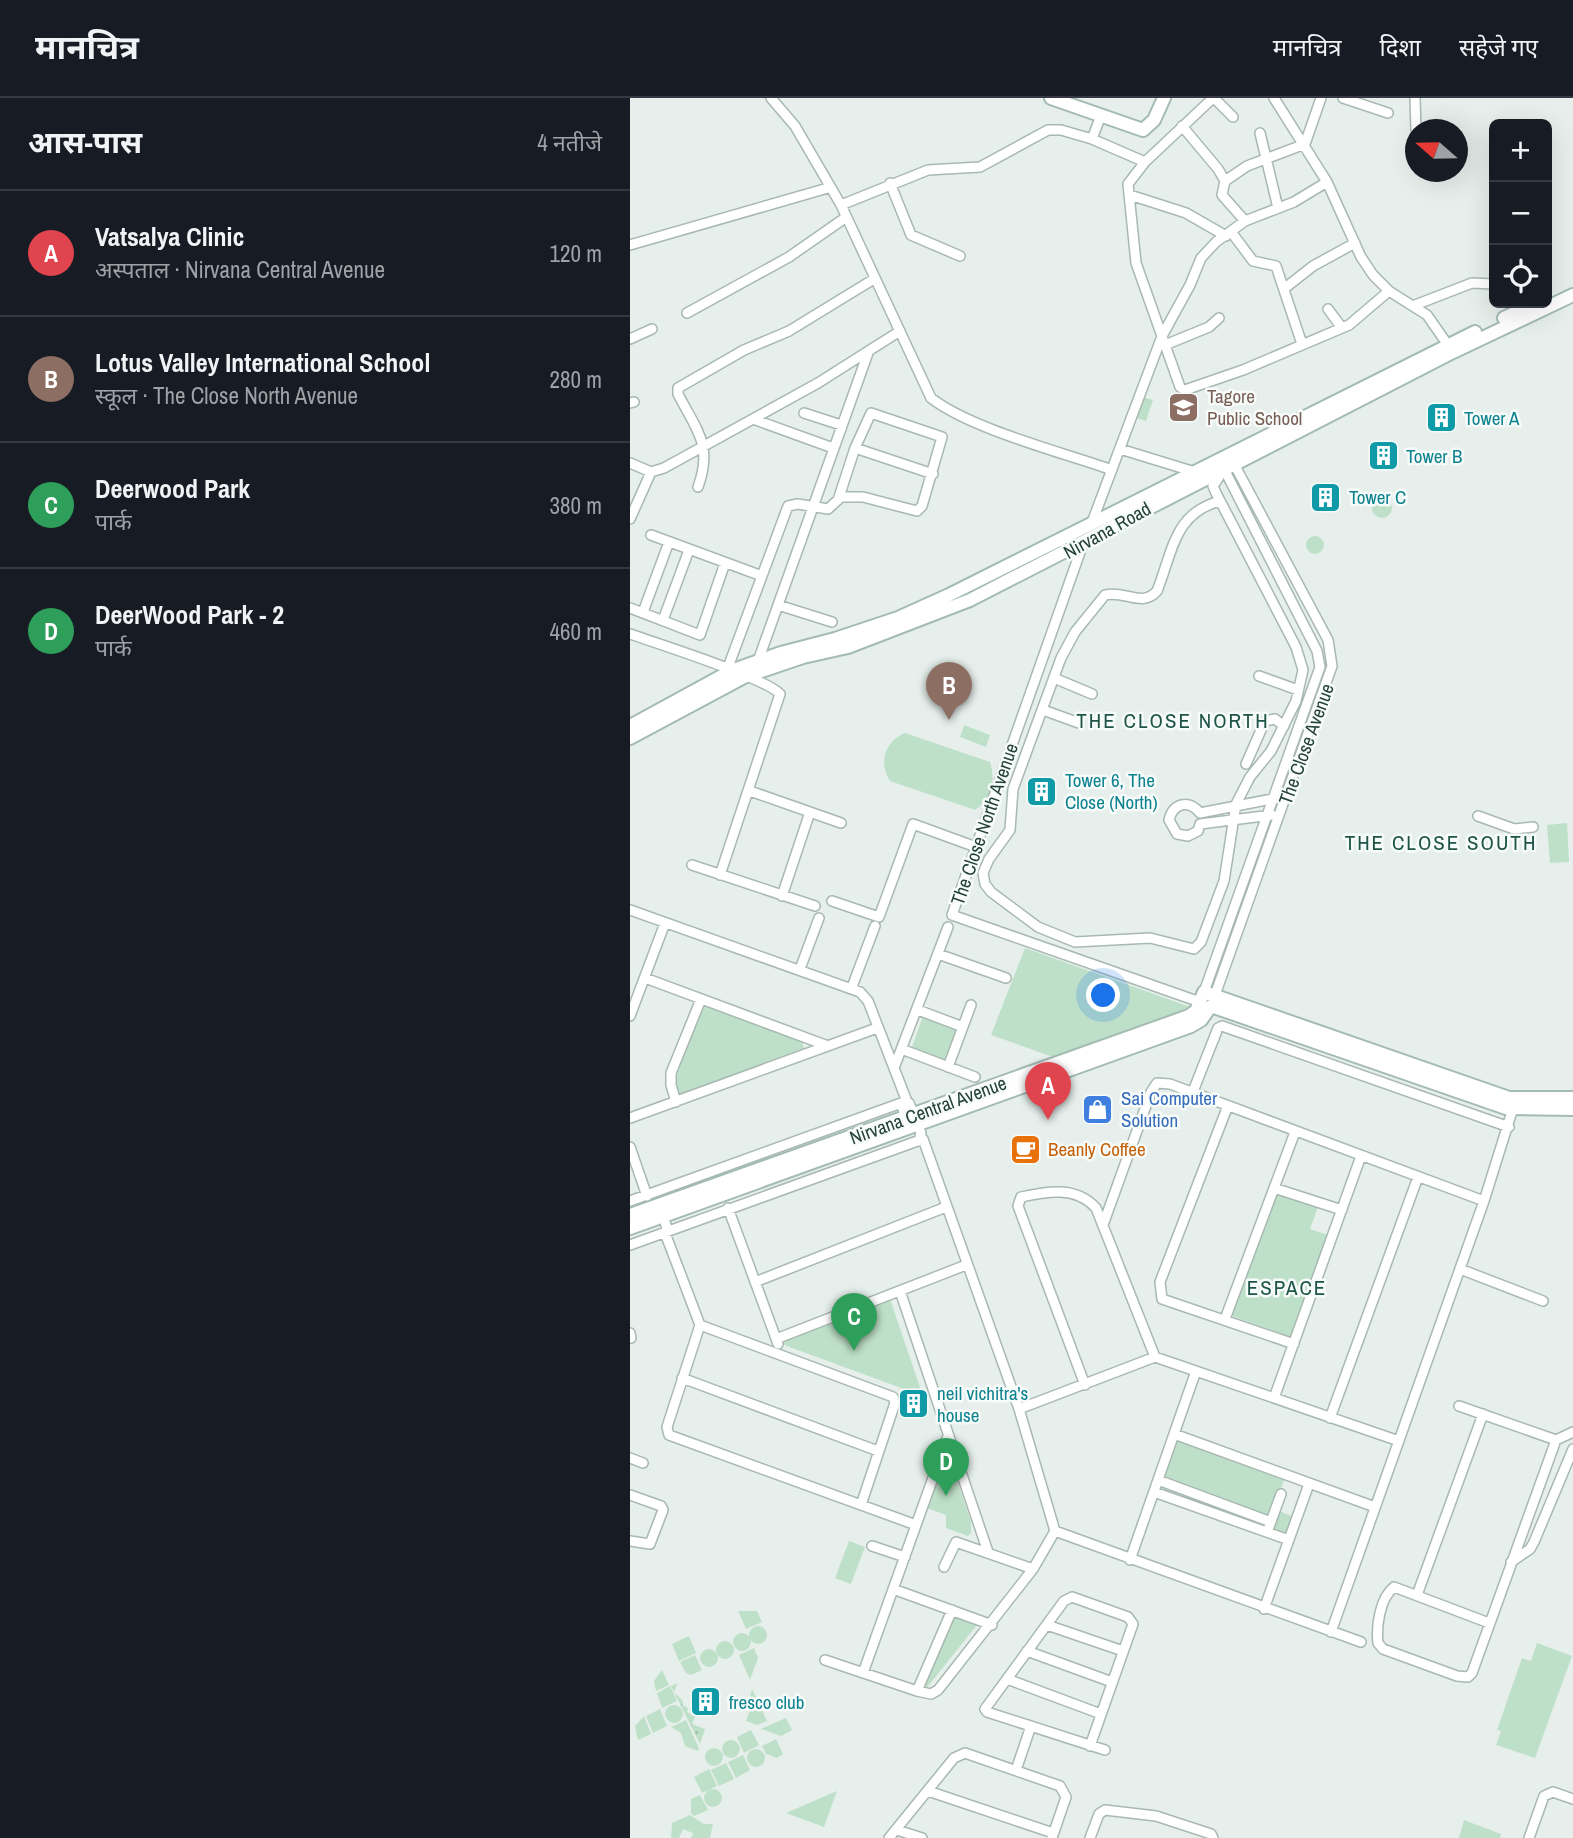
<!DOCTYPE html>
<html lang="hi">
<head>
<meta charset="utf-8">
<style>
	body { margin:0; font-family:"Archivo Narrow","Noto Sans Devanagari",sans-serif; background:#242831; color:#f1f3f6 }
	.controls { position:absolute; right:21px; top:21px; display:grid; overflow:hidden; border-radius:10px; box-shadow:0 7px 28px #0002 }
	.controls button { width:63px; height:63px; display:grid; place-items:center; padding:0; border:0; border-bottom:2px solid #363941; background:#171b24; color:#f1f3f6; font:35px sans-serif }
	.compass { position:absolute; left:775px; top:21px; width:63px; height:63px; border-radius:50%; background:#171b24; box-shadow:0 7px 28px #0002; rotate:290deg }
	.you { position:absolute; left:474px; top:898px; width:24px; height:24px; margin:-18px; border:5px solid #fff; border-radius:50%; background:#1a73e8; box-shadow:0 0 0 10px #1a73e833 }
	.badge { display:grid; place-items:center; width:46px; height:46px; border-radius:50%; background:#2563eb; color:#fff; font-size:23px; font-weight:700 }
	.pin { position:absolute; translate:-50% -58px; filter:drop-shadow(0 2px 4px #0008) }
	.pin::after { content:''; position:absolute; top:37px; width:24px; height:21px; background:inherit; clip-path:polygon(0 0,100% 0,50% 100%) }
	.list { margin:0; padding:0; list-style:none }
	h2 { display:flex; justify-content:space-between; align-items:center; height:91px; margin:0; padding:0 28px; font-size:30px }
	h2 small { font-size:23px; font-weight:400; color:#9ea1a6 }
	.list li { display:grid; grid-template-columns:46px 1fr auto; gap:21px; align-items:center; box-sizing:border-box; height:126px; padding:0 28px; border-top:2px solid #363941 }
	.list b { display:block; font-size:26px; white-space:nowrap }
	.list p { margin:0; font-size:23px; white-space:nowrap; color:#9ea1a6 }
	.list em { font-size:23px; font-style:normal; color:#9ea1a6 }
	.icon { flex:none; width:38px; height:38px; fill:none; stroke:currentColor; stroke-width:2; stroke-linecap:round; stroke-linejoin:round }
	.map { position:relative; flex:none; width:943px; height:1740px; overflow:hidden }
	header { display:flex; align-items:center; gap:42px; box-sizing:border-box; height:98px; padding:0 35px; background:#171b24; border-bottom:2px solid #363941 }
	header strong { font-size:33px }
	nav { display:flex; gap:38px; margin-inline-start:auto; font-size:24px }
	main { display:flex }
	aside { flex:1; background:#171b24 }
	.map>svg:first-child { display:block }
</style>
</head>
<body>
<header>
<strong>मानचित्र</strong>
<nav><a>मानचित्र</a><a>दिशा</a><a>सहेजे गए</a></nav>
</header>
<main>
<aside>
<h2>आस-पास<small>4 नतीजे</small></h2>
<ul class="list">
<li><span class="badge" style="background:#e0444e">A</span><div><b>Vatsalya Clinic</b><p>अस्पताल · Nirvana Central Avenue</p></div><em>120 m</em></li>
<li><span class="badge" style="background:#8d6e63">B</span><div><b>Lotus Valley International School</b><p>स्कूल · The Close North Avenue</p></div><em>280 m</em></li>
<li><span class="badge" style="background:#2e9e5b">C</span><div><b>Deerwood Park</b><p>पार्क</p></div><em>380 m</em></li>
<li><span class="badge" style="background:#2e9e5b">D</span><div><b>DeerWood Park - 2</b><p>पार्क</p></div><em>460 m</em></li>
</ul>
</aside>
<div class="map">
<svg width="943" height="1740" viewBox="0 0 943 1740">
	<defs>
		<pattern id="garden-dots" width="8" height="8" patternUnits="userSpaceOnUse" patternTransform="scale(1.75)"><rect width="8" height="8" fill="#bfe0c8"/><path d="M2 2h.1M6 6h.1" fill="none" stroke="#a4c1ad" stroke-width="1.8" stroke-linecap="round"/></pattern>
	</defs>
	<rect width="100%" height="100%" fill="#e6efeb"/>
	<path fill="#bfe0c8" d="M513,299L523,302L516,323L506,320Z
		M742 410a10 10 0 1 1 20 0a10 10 0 1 1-20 0Z
		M676 447a9 9 0 1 1 18 0a9 9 0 1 1-18 0Z
		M310,576L338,587L331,605L303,594Z
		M334,627L360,637L356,649L330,639Z
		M275,635L360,664C366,682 361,702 345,712L260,683C248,665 255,643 275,635Z
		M937,725L939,764L920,765L917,727Z
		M395,850L563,910L423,959L361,937Z
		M73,907L172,943L175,955L48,1000L43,987Z
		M293,918L327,931L315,965L281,952Z
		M646,1095L688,1109L680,1131L698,1137L661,1239L602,1218Z
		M260,1201L293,1298L154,1247V1241Z
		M546,1343L654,1382L644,1411L664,1419L657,1438L530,1392Z
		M317,1353L341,1424V1435L338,1438L316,1430V1417L294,1409L313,1356Z
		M219,1443L235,1449L221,1486L205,1480Z
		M108,1513H127L132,1524L116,1531Z
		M321,1518L347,1527L295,1592L291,1587Z
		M119 1537a9 9 0 1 1 18 0a9 9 0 1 1-18 0Z
		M103 1544a9 9 0 1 1 18 0a9 9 0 1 1-18 0Z
		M59,1538L66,1555L49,1563L42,1546Z
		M86 1552a9 9 0 1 1 18 0a9 9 0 1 1-18 0Z
		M907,1545L942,1558L905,1660L866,1647L871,1633L867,1632L892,1560L901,1563Z
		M124,1550L128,1560L120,1582L109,1557Z
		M70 1560a9 9 0 1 1 18 0a9 9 0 1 1-18 0Z
		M65,1557L72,1572L61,1577L56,1575L50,1564Z
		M32,1572L39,1587L26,1593L24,1583Z
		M40,1588L47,1603L32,1610L27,1595Z
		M122,1591L137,1623L127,1627L116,1623L123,1604L119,1602Z
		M35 1616a9 9 0 1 1 18 0a9 9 0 1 1-18 0Z
		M30,1611L37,1628L23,1635L16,1618Z
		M14,1618L21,1636L8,1642L5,1628Z
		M156,1620L162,1632L151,1638L131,1631Z
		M56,1622L69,1650L68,1653L55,1648L51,1635L41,1629Z
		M121,1632L129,1647L114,1655L107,1639Z
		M146,1641L153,1656L147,1660L136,1656L132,1648Z
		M92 1651a9 9 0 1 1 18 0a9 9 0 1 1-18 0Z
		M75 1659a9 9 0 1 1 18 0a9 9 0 1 1-18 0Z
		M117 1660a9 9 0 1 1 18 0a9 9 0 1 1-18 0Z
		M113,1657L120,1672L106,1680L98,1664Z
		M96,1665L104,1681L89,1688L81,1672Z
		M79,1671L87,1688L72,1695L64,1679Z
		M74 1700a9 9 0 1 1 18 0a9 9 0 1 1-18 0Z
		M207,1693L194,1729L156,1715Z
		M70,1697L78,1712L64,1718L61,1715V1701Z
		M60,1717L74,1726H83L80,1740H61L63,1735L53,1731L49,1740H41L42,1725Z
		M834,1722L871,1736L870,1740H829Z"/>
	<path fill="url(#garden-dots)" d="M47,1586L44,1594L53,1603L52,1607L58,1610L57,1614L65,1619L62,1626L75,1631L70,1646L41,1588Z"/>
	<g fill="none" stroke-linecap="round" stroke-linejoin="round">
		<defs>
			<path id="street" d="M141,0L165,28L211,107L301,300C341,331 431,354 482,372
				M584,0L603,19
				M644,0L697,84L731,159L743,177L759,193L797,217L820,250
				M713,0L758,15
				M785,0L786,32
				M552,28L588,71L595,83L592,97L615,123
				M630,35L648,110
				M462,41L470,20
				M515,64L498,86L506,165L550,289L555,292L613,272L719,227L759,193
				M595,83L617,68L675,46L691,0
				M260,85L281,137L330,158
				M500,97L556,115L596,138
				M211,107L298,72L350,69L418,32H431L462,41L515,64L583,0
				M602,135L623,163L646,168L672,246
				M0,147L198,90
				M655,190L683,168L725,145
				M785,207L842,185L864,186
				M698,211L712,230
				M57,215L159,159L215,120
				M0,241L22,231
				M535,247L579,229L589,220
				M0,305L4,304
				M174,315L211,327
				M123,321L203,350
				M225,350L303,376
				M490,351L565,374
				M0,365L21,374L34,370L188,285L270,233
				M587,375L589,379L583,388L586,395L666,549L673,572L666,603L641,653L620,679L606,706L594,783L571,844L564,851L520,840L445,844L408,829L361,794L355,786L353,775L359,761L380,732L383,691L431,560L445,534L475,497C495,492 512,510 527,493C543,453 544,415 590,403
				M68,389C83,347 67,333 48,296V290L114,252L159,233L244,181
				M0,421L21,374
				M461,427L532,238L560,187L571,160L586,144L615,123L664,104L697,84
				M21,437L132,478
				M454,443L322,817L570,904
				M148,507L202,524
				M0,510L70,537L95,465
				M13,514L39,444
				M33,522L59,452
				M0,536C26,545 136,580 150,596L90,777
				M128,563L238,255
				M97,572L158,408L168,406L198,411L211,399H233L287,413L292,408L312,339L241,315L225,350L208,402
				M629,578L668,592
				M424,580L462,596
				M413,612L449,625
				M616,666L635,623L645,621L654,628
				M120,693L211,725
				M642,717L570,726L568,733L558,738L547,736L539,722C543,705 559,701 570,715L647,700
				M848,718L884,731L903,729
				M62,767L185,808
				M152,798L180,714
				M202,803L249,819L283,726L346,749
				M0,812L230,894L238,903L276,1001L272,1008L277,1024
				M308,856L376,880
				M170,871L189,820
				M15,880L198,948
				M222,889L245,828
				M574,894L690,569L687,553L593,369
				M585,897L702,568L698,542L603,364
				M288,912L333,929
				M0,918L35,825
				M274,952L345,979
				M318,969L341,907
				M264,970L318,829
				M562,996L588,930L592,928L879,1029
				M46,1004L41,987V975L71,901
				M274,1004L279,1005L291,1035L289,1043
				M597,1010L530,1184L532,1201L664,1246
				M0,1020L247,930
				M0,1049L17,1098
				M644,1090L712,1112
				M0,1103L274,1004
				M98,1110L148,1246
				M32,1115L37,1130L35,1135L70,1227L37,1329L39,1337L286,1427
				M473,1127L521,994L527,985L540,986L854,1103
				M0,1147L293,1041L389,1311L425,1433L403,1471L308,1592L301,1596L287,1593L195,1562
				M830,1171L913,1203
				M125,1184L316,1109
				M270,1193L358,1454
				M595,1221L665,1034
				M70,1227L263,1299L265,1305L231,1407
				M0,1235L1,1240
				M146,1241L336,1167
				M52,1280L248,1353
				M455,1287L388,1108L391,1099C418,1093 446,1088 466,1110L525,1259
				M644,1300L731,1058
				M829,1308L926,1342
				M389,1311L525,1259L769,1343
				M700,1320L788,1079
				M544,1336L745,1409
				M0,1360L13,1365
				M528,1382L641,1424
				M524,1394L659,1442
				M0,1397L31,1408L33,1412L20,1446L0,1443
				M639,1429L651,1396
				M425,1433L731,1544
				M242,1448L275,1459
				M500,1462L566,1273
				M881,1464L900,1451L904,1444L943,1351
				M314,1469L326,1444L403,1471
				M263,1491L362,1527
				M787,1497L853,1316
				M634,1511L679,1386
				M859,1525L764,1489C750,1500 746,1528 748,1545L753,1551L827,1578L838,1579L842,1575L926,1342L943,1334
				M417,1527L493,1553
				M701,1534L854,1103L884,1007
				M397,1553L482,1584
				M233,1575L318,1338
				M377,1581L471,1616
				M287,1593L322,1512
				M460,1648L503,1526L498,1519L442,1499L434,1503L355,1611L357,1614L475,1652
				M386,1672L401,1628
				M298,1693L423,1735
				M267,1732L292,1740
				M259,1740L324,1660L335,1655L430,1688L436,1699L422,1740
				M460,1740L469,1716L475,1712L526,1718L581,1736L583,1740
				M899,1740L914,1698L923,1694L943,1701"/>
			<path id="secondary" d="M421,0L513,32L524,22L534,0
				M874,220L906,205
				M0,628L101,573L151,555L205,541L268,520L319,497L845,234
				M0,640L114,579L173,559L218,549L340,502L823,254L943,197
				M0,1117L559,918L566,913L574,894L879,1000H943
				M0,1130L561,928L571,922L581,908L876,1010L943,1011"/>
		</defs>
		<use href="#street" stroke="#a8b8b2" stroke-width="12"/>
		<use href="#secondary" stroke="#a4bbb3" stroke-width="16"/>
		<use href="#street" stroke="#fff" stroke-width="9"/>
		<use href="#secondary" stroke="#fff" stroke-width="12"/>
	</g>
	<defs>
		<symbol id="school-square" viewBox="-11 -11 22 22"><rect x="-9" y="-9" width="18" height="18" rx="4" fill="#8d6e63" stroke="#f7fbf9"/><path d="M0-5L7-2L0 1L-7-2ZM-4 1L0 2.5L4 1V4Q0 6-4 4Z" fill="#fff"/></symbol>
		<symbol id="building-square" viewBox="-11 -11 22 22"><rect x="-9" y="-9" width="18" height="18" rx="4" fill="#0f9aa8" stroke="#f7fbf9"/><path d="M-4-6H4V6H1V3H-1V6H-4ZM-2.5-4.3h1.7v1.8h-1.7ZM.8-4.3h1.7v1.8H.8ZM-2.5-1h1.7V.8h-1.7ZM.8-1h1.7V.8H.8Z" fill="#fff"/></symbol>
		<symbol id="shop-square" viewBox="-11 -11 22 22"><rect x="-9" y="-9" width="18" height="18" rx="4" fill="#3f7fe0" stroke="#f7fbf9"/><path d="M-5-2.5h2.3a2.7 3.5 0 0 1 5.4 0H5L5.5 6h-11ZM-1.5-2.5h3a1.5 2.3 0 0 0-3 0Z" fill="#fff"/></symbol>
		<symbol id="cafe-square" viewBox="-11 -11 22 22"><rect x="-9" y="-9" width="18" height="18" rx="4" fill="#e8710a" stroke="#f7fbf9"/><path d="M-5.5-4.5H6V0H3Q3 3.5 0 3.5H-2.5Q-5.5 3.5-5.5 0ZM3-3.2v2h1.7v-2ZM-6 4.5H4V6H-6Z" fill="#fff"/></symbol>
	</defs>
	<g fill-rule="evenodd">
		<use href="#school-square" x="536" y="292" width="35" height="35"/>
		<use href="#building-square" x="794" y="302" width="35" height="35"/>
		<use href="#building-square" x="736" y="340" width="35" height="35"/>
		<use href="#building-square" x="678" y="382" width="35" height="35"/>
		<use href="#building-square" x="394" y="676" width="35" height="35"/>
		<use href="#shop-square" x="450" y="994" width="35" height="35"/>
		<use href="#cafe-square" x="378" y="1034" width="35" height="35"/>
		<use href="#building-square" x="266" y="1288" width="35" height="35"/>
		<use href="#building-square" x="58" y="1586" width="35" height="35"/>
	</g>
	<g text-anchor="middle" stroke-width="5" stroke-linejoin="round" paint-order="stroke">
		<g font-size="19" fill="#785e54" stroke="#f7fbf9" text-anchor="start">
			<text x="577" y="305">Tagore<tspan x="577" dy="22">Public School</tspan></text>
		</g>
		<g font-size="19" fill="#0d838f" stroke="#f7fbf9" text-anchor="start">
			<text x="834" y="327">Tower A</text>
			<text x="776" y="365">Tower B</text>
			<text x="719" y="406">Tower C</text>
			<text x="435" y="689">Tower 6, The<tspan x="435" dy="22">Close (North)</tspan></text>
			<text x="307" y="1302">neil vichitra's<tspan x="307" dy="22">house</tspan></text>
			<text x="99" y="1611">fresco club</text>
		</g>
		<g font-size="19" fill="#24423a" stroke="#f7fbf9">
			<text transform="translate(477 432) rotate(-29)" y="7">Nirvana Road</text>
			<text transform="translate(676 646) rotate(-70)" y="7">The Close Avenue</text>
			<text transform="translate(354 726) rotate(-71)" y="7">The Close North Avenue</text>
			<text transform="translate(298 1012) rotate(-20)" y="7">Nirvana Central Avenue</text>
		</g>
		<g font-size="19" fill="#366cbe" stroke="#f7fbf9" text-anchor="start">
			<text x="491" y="1007">Sai Computer<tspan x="491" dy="22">Solution</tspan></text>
		</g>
		<g font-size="19" fill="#c56008" stroke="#f7fbf9" text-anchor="start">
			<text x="418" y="1058">Beanly Coffee</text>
		</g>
		<g font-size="21" letter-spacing="2" fill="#1f5548" stroke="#f7fbf9">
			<text x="543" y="630">THE CLOSE NORTH</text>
			<text x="811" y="752">THE CLOSE SOUTH</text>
			<text x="657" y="1197">ESPACE</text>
		</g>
	</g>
</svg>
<div class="controls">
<button>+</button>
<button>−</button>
<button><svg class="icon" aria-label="locate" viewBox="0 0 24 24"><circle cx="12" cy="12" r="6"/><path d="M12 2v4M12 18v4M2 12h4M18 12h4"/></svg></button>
</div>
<svg class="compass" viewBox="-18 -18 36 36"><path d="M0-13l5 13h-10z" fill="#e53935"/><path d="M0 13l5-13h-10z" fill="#9ea1a6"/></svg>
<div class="you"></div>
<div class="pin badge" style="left:418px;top:1022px;background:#e0444e">A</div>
<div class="pin badge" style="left:319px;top:622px;background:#8d6e63">B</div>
<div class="pin badge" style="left:224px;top:1253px;background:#2e9e5b">C</div>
<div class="pin badge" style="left:316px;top:1398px;background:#2e9e5b">D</div>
</div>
</main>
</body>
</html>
